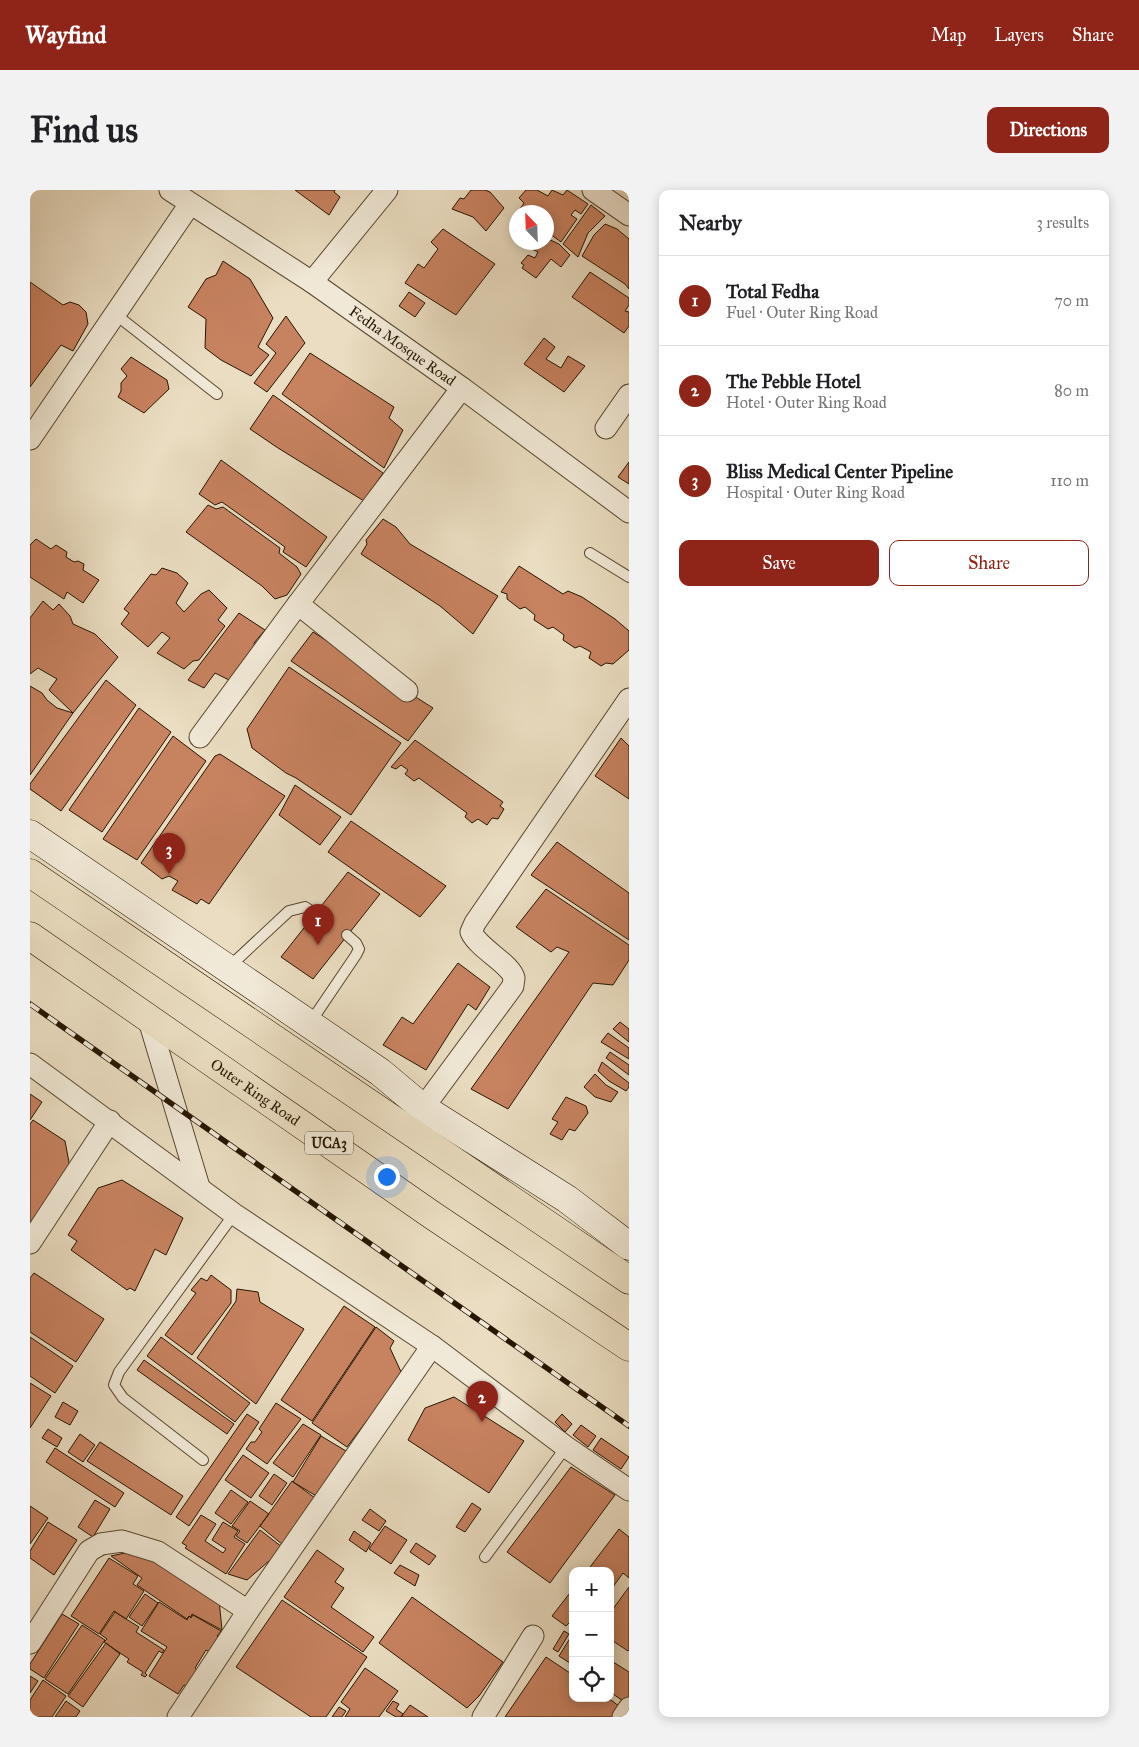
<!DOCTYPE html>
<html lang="en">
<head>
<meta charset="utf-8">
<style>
	body { margin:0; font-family:"IM FELL Great Primer",serif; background:#f2f2f2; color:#202124 }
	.controls { position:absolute; right:15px; bottom:15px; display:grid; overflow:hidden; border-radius:10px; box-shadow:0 2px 12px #0003 }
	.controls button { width:45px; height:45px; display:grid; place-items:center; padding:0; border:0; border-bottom:1px solid #e0e0e0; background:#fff; color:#202124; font:25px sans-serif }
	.compass { position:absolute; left:479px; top:15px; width:45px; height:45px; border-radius:50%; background:#fff; box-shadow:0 2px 12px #0003; rotate:337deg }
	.you { position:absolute; left:356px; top:986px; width:18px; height:18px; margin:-12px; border:4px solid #fff; border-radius:50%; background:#1a73e8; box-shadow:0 0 0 8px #1a73e833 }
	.badge { display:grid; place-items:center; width:32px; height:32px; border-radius:50%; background:#8f2418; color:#fff; font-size:16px; font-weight:700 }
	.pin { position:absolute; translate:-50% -41px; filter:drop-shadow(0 1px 2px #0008) }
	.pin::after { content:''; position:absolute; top:26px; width:18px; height:15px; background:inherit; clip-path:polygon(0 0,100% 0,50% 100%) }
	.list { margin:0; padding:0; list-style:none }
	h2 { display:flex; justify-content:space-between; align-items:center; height:65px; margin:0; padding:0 20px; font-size:21px }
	h2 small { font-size:16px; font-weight:400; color:#757577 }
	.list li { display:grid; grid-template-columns:32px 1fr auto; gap:15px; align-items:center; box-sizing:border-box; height:90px; padding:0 20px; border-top:1px solid #e0e0e0 }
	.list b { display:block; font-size:19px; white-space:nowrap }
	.list p { margin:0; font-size:16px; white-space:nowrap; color:#757577 }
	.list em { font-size:16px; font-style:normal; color:#757577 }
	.actions { display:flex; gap:10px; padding:15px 20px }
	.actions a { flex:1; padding:11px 0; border:1px solid #8f2418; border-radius:10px; text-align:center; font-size:18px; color:#8f2418 }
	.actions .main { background:#8f2418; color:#fff }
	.icon { flex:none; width:28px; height:28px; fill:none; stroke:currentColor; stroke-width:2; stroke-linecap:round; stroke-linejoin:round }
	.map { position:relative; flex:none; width:599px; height:1527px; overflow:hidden; border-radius:10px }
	header { display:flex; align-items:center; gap:30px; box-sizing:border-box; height:70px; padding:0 25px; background:#8f2418; color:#fff }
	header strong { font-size:24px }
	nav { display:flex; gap:28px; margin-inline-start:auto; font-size:18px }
	.intro { display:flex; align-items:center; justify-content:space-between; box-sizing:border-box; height:120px; padding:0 30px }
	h1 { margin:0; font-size:35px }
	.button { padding:12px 22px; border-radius:10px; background:#8f2418; color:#fff; font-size:18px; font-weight:700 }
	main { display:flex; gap:30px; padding:0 30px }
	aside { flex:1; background:#fff; border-radius:10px; box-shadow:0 2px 12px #0003 }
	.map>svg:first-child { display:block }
</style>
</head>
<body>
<header>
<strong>Wayfind</strong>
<nav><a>Map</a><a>Layers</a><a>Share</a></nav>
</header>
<div class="intro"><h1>Find us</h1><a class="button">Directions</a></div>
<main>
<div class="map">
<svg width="599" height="1527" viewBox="0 0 599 1527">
	<rect width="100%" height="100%" fill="#eaddc1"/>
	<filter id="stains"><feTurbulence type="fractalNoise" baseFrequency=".004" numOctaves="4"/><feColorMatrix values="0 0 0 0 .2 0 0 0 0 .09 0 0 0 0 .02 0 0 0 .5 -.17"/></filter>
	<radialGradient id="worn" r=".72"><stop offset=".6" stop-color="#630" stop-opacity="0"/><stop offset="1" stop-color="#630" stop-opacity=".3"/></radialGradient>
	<path fill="#c78260" stroke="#261500" d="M265,0H305L304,2L310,7L299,25Z
		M441,0H455L460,2L474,18L456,41L443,27L422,19L430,8L434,9Z
		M496,0H507L518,6L522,0L533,5L537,0L558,14L551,24L545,20L541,25L547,29L531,52L516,41V22H488L494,13L489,8Z
		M561,15L575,26L558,43L548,67L533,54Z
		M575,34L587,39L599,49V99L595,94L552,66L564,45Z
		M413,39L465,74L426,125L375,93L388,74L394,78L408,59L401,52Z
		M516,48L529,54L540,65L531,77L521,69L506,88L492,78L494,75L491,73L498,65L505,68L508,62L502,59L507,52H516Z
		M193,71L220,89L243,128L228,157L239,165L221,186L191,170L175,158L176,129L158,117L176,89L186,85Z
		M560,82L599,108V115L595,121L599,122V136L594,143L542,107Z
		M0,92L33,115L40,112L49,115L56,122L58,134L43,161L31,155L0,197Z
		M379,102L395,113L385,127L369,116Z
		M256,126L275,153L237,202L224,193L246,163L236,154Z
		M514,148L525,157L516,169L531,178L538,166L555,176L534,202L494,174Z
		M280,163L364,217L359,228L373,240L354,278L252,204Z
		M101,167L137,190L139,199L114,223L88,207L91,201V193L97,186L91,179Z
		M243,205L353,283L334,311L248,258L220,239Z
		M191,270L297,347L276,377L253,362L255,357L192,312L185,315L169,304Z
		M599,272V294L588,287Z
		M178,315L186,319L193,317L250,358L249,363L267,377L271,384L257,405L245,409L232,396L156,342Z
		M353,329L366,337L380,354L468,406L443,444L410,416L331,364L337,354L336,350Z
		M6,349L21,359L26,355L37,362L36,367L44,372L48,371L54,374L53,380L69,390L53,413L37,402L34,409L0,387V355Z
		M489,376L533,404L538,401L552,407L585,429L599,441V460L583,474L576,473L571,476L559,468L561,462L550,456L545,458L533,450L534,445L523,437L518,439L504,430L505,425L495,417L490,419L477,409V404L471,402Z
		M132,378L147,383L158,393L146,413L154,422L171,404L179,400L197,418L188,430L195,436L169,470L163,471L154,479L127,463L140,448L132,442L118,457L91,434L99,423L94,419L121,384L126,385Z
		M13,411L23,420L29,414L40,426L43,434L65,444L88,467L43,523L19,500L27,489L8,478L0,484V428Z
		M209,423L235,440L224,453L226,461L203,492L185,483L174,498L158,490Z
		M283,442L403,518L378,551L261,471Z
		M259,477L371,553L321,625L266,588L256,583L222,558L217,539Z
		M76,490L106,515L31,621L0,599V594Z
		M0,496L12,503L17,510L27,518L43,523L0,585Z
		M109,518L141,542L72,642L39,620Z
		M143,546L176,571L107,670L73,649Z
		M591,548L599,556V609L565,586Z
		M385,550L473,612L470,616L474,619L468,629L462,628L457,635L448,629L442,633L435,627L437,623L389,588L384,591L375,584L378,580L371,575L366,579L361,577Z
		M190,564L255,606L179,714L171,709L167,714L142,700L148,691L139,686L132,689L111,673L185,566Z
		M265,595L311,627L290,655L249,625Z
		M321,631L416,696L390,727L298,662Z
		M527,652L599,703V750L501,685Z
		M318,682L350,704L283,789L251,767Z
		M516,699L599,755V770L583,795L563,793L478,919L441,899L539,762L527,757L521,762L486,737Z
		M428,773L460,797L446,820L438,814L396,880L353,855L372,827L383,834Z
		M590,832L599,839V852L583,839Z
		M578,843L599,858V869L571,852Z
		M580,862L599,875V885L576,868Z
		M572,872L599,893V897L596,901L579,891L568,881Z
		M565,884L576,895L588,902L581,912L565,907L554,897Z
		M0,904L12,912L0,930Z
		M536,907L556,916L558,923L545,941L539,939L532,950L520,944L528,932L522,929Z
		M3,930L35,951L41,983L0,1039V934Z
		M92,990L153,1028L136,1065L125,1059L105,1101L100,1098L97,1100L41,1060L47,1051L38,1045L68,998Z
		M4,1083L74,1129L46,1172L0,1142V1088Z
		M181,1085L201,1100V1113L162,1165L135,1145L166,1103L161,1100L171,1088L177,1091Z
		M207,1099L228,1102L230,1112L274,1139L226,1214L167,1168L206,1111Z
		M314,1116L345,1137L282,1231L251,1210Z
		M346,1137L364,1151L360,1158L372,1184L317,1257L282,1233Z
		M0,1147L43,1176L25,1203L0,1186Z
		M131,1147L220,1213L205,1232L117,1166Z
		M114,1170L204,1234L197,1244L107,1180Z
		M0,1193L21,1206L0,1238Z
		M424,1207L494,1251L459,1303L378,1250L395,1218Z
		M33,1212L48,1221L40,1235L25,1227Z
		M246,1213L271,1229L237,1274L216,1259L221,1252H225L232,1242L229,1239Z
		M217,1224L229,1232L159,1336L146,1327Z
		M532,1224L542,1234L535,1242L525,1232Z
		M273,1234L291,1245L263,1287L243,1273Z
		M551,1235L566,1246L558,1257L543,1245Z
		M18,1239L32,1248L27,1257L12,1248Z
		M50,1244L65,1255L53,1272L38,1262Z
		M291,1246L316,1261L288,1307L263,1292Z
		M571,1248L599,1267L591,1279L563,1260Z
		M70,1252L153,1306L141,1325L57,1271Z
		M25,1258L94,1303L85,1317L16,1272Z
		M213,1265L239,1283L221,1308L195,1290Z
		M541,1277L585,1305L520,1393L477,1362Z
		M244,1284L257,1293L242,1315L229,1306Z
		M262,1291L285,1308L253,1355L230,1336Z
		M201,1300L218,1312L201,1334L185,1323Z
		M65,1310L80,1319L63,1347L48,1337Z
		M220,1311L239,1324L217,1353L206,1346L210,1341L202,1336Z
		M442,1313L451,1319L435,1342L426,1337Z
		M0,1316L18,1328L0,1354Z
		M340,1319L356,1331L349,1341L332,1330Z
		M171,1325L186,1334L175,1351L193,1363L196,1359L182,1350L193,1332L208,1341L204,1347L215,1354L196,1384L155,1358L157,1356L152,1353Z
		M18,1332L47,1350L24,1385L0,1368V1361Z
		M355,1336L377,1350L361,1374L339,1359Z
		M589,1339L599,1347V1388L593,1383L580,1401V1381H557Z
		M230,1340L252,1357L243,1372L239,1371L217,1390L198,1384Z
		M324,1341L341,1353L336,1362L319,1350Z
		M386,1353L406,1366L399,1375L380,1362Z
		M109,1360L189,1410L192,1440L162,1424L161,1427L159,1426L157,1429L107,1395L112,1388L81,1366Z
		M287,1360L314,1379L305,1392L314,1398L301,1417L344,1447L333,1462L254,1407Z
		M79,1368L108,1386L103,1394L114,1401L96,1429L84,1421L69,1444L41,1426Z
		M370,1375L389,1385L385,1396L364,1383Z
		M599,1397V1460L598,1461L580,1449V1423Z
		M543,1399V1429L536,1436L522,1426Z
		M115,1404L128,1413L112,1436L99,1427Z
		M382,1407L473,1472L449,1506L437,1518L349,1453Z
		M252,1410L337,1467L296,1527H281L206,1477Z
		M129,1412L157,1430L159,1426L161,1428L163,1425L191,1441L187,1446L190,1449L181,1463L176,1460L165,1478L169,1481L158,1497L154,1495L148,1504L119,1486L137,1457L111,1441Z
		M85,1422L109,1437L106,1442L134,1460L132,1463L129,1461L115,1483L117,1485L115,1487L111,1485L113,1482L97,1472L99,1469L74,1452L77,1449L70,1444Z
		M32,1424L49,1434L14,1488L0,1479V1474Z
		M52,1435L75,1450L38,1504L15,1489Z
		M534,1441L539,1444L528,1462L523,1459Z
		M542,1445H543V1475L529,1466Z
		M76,1453L90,1464L53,1517L38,1506Z
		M516,1467L543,1485V1508H578L589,1516L582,1527H475Z
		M580,1470L599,1482V1515L580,1502Z
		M335,1478L368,1501L349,1527H315L320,1519L311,1512Z
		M0,1486L8,1491L0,1503Z
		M13,1490L36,1506L22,1527H0V1510Z
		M36,1511L50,1521L46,1527H25Z
		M363,1511L369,1514L366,1519L373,1524L371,1527H366L356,1521Z
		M380,1515L398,1527H371Z
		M309,1517L316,1521L312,1527H302Z"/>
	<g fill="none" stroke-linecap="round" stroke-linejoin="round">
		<defs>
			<path id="lane" d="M85,124L187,204
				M560,363L599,387
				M199,777L259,721L275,717L286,724
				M280,833L326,765L329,759L326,753L317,745
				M173,1270L93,1208L84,1195L89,1182L204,1024
				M455,1367L536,1257"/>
			<g id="street">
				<path id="s1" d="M140,0L282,92L432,198L599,322"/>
				<path d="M563,0L599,25"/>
				<path d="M282,92L357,0"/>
				<path d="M576,238L599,205"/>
				<path d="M0,249L160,14"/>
				<path d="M268,414L377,501"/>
				<path d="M170,547L268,414L432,198"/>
				<path d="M118,827L169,997"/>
				<path d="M0,874L204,1024L402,1156L536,1257L599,1300"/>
				<path d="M393,918L483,796C483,794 484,789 484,788C481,774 449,759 441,742L445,733L599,509"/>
				<path d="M0,1053L80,931"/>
				<path d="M0,1453L59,1361L71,1354L92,1351L128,1362L218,1421"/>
				<path d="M148,1527L218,1421L402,1156"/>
				<path d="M453,1527L503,1446"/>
				<path d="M593,1527L599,1518"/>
			</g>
			<path id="secondary" d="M0,644L350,882L393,918L537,1009L599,1056"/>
			<g id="primary">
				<path d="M0,683L599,1090"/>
				<path id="s2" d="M0,746L402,1025L599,1157"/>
			</g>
		</defs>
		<use href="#lane" stroke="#574730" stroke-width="12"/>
		<use href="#street" stroke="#574730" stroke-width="23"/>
		<use href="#secondary" stroke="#261500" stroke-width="29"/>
		<use href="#primary" stroke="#261500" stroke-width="29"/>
		<use href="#lane" stroke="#f1e9d7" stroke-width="10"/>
		<use href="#street" stroke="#f1e9d7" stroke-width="21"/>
		<use href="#secondary" stroke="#f1e9d7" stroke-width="28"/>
		<use href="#primary" stroke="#eaddc1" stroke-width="28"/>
		<defs>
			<path id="rail" d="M0,814L599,1236"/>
		</defs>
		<use href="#rail" stroke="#261500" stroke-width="5.5"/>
		<use href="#rail" stroke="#f1e9d7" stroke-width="4" stroke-dasharray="11" stroke-linecap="butt"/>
	</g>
	<g text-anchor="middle" stroke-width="4.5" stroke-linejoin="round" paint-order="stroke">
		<rect fill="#f1e9d7" stroke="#635540" stroke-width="1" x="275" y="941.5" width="48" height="23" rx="4"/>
		<g font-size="14" font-weight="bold" fill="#261500">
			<text x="299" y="958">UCA3</text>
		</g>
		<g font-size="15" fill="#261500" stroke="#f1e9d7">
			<text dy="5" stroke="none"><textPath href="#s1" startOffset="280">Fedha Mosque Road</textPath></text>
			<text dy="5" stroke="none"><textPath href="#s2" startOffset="274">Outer Ring Road</textPath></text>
		</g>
	</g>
	<rect width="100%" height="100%" filter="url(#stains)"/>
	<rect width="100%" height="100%" fill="url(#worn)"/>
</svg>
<div class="controls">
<button>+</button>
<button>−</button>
<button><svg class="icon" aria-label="locate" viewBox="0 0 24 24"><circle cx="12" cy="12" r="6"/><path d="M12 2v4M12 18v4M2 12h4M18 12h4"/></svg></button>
</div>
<svg class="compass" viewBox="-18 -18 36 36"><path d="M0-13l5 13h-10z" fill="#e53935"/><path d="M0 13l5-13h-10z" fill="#757577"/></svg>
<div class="you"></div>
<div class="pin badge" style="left:288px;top:755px">1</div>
<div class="pin badge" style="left:452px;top:1232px">2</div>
<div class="pin badge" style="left:139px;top:684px">3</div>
</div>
<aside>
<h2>Nearby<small>3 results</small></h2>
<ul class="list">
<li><span class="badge">1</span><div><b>Total Fedha</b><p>Fuel · Outer Ring Road</p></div><em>70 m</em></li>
<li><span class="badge">2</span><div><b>The Pebble Hotel</b><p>Hotel · Outer Ring Road</p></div><em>80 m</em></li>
<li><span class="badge">3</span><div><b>Bliss Medical Center Pipeline</b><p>Hospital · Outer Ring Road</p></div><em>110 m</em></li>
</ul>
<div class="actions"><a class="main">Save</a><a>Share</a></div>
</aside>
</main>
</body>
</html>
